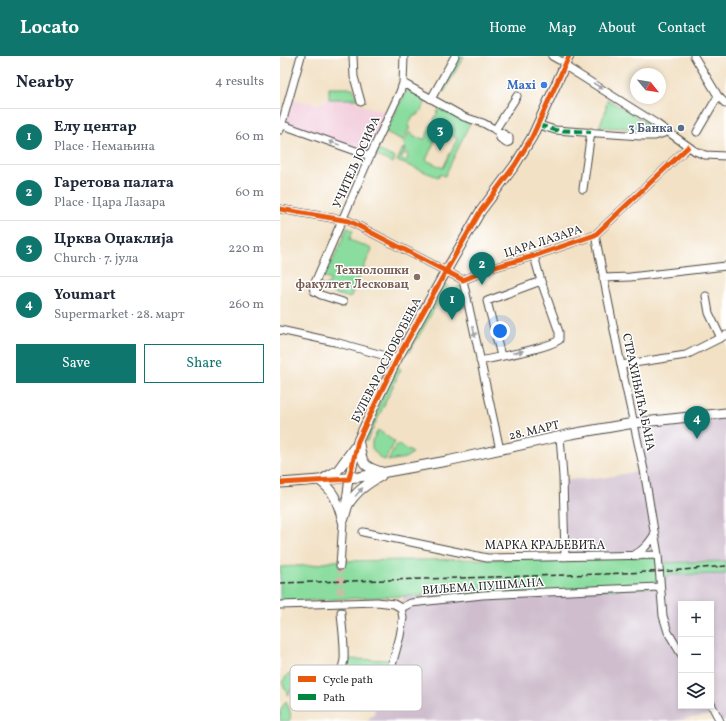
<!DOCTYPE html>
<html lang="en">
<head>
<meta charset="utf-8">
<style>
	body { margin:0; font-family:Vollkorn,serif; background:#f2f2f3; color:#1f2937 }
	.controls { position:absolute; right:12px; bottom:12px; display:grid; overflow:hidden; border-radius:0px; box-shadow:0 2px 6px #0003 }
	.controls button { width:36px; height:36px; display:grid; place-items:center; padding:0; border:0; border-bottom:1px solid #e0e1e3; background:#fff; color:#1f2937; font:20px sans-serif }
	.compass { position:absolute; left:350px; top:12px; width:36px; height:36px; border-radius:50%; background:#fff; box-shadow:0 2px 6px #0003; rotate:120deg }
	.you { position:absolute; left:220px; top:275px; width:14px; height:14px; margin:-10px; border:3px solid #fff; border-radius:50%; background:#1a73e8; box-shadow:0 0 0 6px #1a73e833 }
	.badge { display:grid; place-items:center; width:26px; height:26px; border-radius:50%; background:#0f766e; color:#fff; font-size:13px; font-weight:700 }
	.pin { position:absolute; translate:-50% -33px; filter:drop-shadow(0 1px 2px #0008) }
	.pin::after { content:''; position:absolute; top:21px; width:14px; height:12px; background:inherit; clip-path:polygon(0 0,100% 0,50% 100%) }
	.list { margin:0; padding:0; list-style:none }
	h2 { display:flex; justify-content:space-between; align-items:center; height:52px; margin:0; padding:0 16px; font-size:17px }
	h2 small { font-size:13px; font-weight:400; color:#747a83 }
	.list li { display:grid; grid-template-columns:26px 1fr auto; gap:12px; align-items:center; box-sizing:border-box; height:56px; padding:0 16px; border-top:1px solid #e0e1e3 }
	.list b { display:block; font-size:15px; white-space:nowrap }
	.list p { margin:0; font-size:13px; white-space:nowrap; color:#747a83 }
	.list em { font-size:13px; font-style:normal; color:#747a83 }
	.actions { display:flex; gap:8px; padding:12px 16px }
	.actions a { flex:1; padding:9px 0; border:1px solid #0f766e; border-radius:0px; text-align:center; font-size:14px; color:#0f766e }
	.actions .main { background:#0f766e; color:#fff }
	.icon { flex:none; width:22px; height:22px; fill:none; stroke:currentColor; stroke-width:2; stroke-linecap:round; stroke-linejoin:round }
	.map { position:relative; flex:none; width:446px; height:665px; overflow:hidden }
	header { display:flex; align-items:center; gap:24px; box-sizing:border-box; height:56px; padding:0 20px; background:#0f766e; color:#fff }
	header strong { font-size:19px }
	nav { display:flex; gap:22px; margin-inline-start:auto; font-size:14px }
	main { display:flex }
	aside { flex:1; background:#fff }
	.map>svg:first-child { display:block }
</style>
</head>
<body>
<header>
<strong>Locato</strong>
<nav><a>Home</a><a>Map</a><a>About</a><a>Contact</a></nav>
</header>
<main>
<aside>
<h2>Nearby<small>4 results</small></h2>
<ul class="list">
<li><span class="badge">1</span><div><b>Елу центар</b><p>Place · Немањина</p></div><em>60 m</em></li>
<li><span class="badge">2</span><div><b>Гаретова палата</b><p>Place · Цара Лазара</p></div><em>60 m</em></li>
<li><span class="badge">3</span><div><b>Црква Оџаклија</b><p>Church · 7. јула</p></div><em>220 m</em></li>
<li><span class="badge">4</span><div><b>Youmart</b><p>Supermarket · 28. март</p></div><em>260 m</em></li>
</ul>
<div class="actions"><a class="main">Save</a><a>Share</a></div>
</aside>
<div class="map">
<svg width="446" height="665" viewBox="0 0 446 665">
	<rect width="100%" height="100%" fill="#fff"/>
	<filter id="ink" filterUnits="userSpaceOnUse"><feTurbulence type="fractalNoise" baseFrequency=".025" numOctaves="2"/><feDisplacementMap in="SourceGraphic" scale="8" xChannelSelector="R" yChannelSelector="G"/><feConvolveMatrix kernelMatrix="1 2 1 2 8 2 1 2 1" color-interpolation-filters="sRGB"/></filter>
	<filter id="wash" filterUnits="userSpaceOnUse"><feTurbulence type="fractalNoise" baseFrequency=".012" numOctaves="4" result="noise"/><feDisplacementMap in="SourceGraphic" scale="16" xChannelSelector="R" yChannelSelector="G"/><feGaussianBlur stdDeviation="0.9" result="paint"/><feColorMatrix in="noise" values="0 0 0 0 0 0 0 0 0 0 0 0 0 0 0 0 0 1.4 0 .05"/><feComposite in="paint" operator="in"/></filter>
	<g filter="url(#wash)">
		<rect width="100%" height="100%" fill="#f2e1c5"/>
		<path fill="#f3cfde" d="M49,32H73L77,43L76,47L108,57L89,97L4,68L12,43L37,48L49,43Z"/>
		<path fill="#cfbdce" fill-rule="evenodd" d="M446,357V505L377,507L285,501L284,424L322,422L364,414L354,367Z
			M446,518V665H440L437,658L393,665H87L94,657L99,641L104,635L123,556V540L202,539L388,519ZM401,548H431V650H401Z"/>
		<path fill="#8add9f" stroke="#5a8465" d="M176,0H184L164,36L158,33Z
			M49,32H73L77,43H49Z
			M127,33L147,44L139,58H137L136,60H133L128,71L130,72L122,84L106,76Z
			M327,43L375,72L376,75L374,76L369,77V73L319,71L325,57Z
			M160,51L190,67L165,120L160,118L158,121L117,105L123,92L125,99L123,98L121,102L126,105L128,101L123,85L130,76L133,78L134,81L145,83L151,69L158,78L146,104L163,112L177,83L172,79L174,74L173,72L170,70L167,71L166,73L167,76L166,77L154,64Z
			M98,94L115,102L113,107L95,99Z
			M67,172L73,174L70,184L92,193L70,242C61,239 41,236 38,227L45,230L47,227L49,228L50,224L41,220L47,208L51,209Z
			M164,227L168,229L129,297L125,295Z
			M179,229L182,231L186,252L171,244Z
			M117,311L121,313L87,385H83L82,384Z
			M98,374L115,386L105,404L100,402L92,392V385Z
			M117,388L133,397L125,402L108,405Z
			M377,501L378,507L446,505V518L388,519L379,531L202,539L123,540L0,546V511L34,509L54,505Z
			M64,603L114,604L99,641L78,645L62,627Z
			M15,617C22,620 25,625 24,632L20,624L17,625V629L12,631L8,640L2,626L8,618Z
			M6,645C8,651 13,658 9,665H0V655Z"/>
	</g>
	<g filter="url(#ink)">
		<g fill="none" stroke-linecap="round" stroke-linejoin="round">
			<path stroke="#cabda6" stroke-width="7" stroke-dasharray="7 3.5" stroke-linecap="butt" d="M60,510L61,556"/>
			<defs>
				<path id="minor" d="M73,0L74,21L81,46
					M272,0L279,4
					M414,0L438,40L446,48
					M285,10L377,68L415,95L425,99L446,100
					M123,27L184,61L203,67L229,81V86L226,87L220,82L219,77
					M151,43L175,0
					M0,68L90,100
					M259,69L275,74L361,80H375L387,76
					M0,74L21,0
					M215,74L237,40
					M417,76L438,40
					M303,133L311,76
					M0,153L69,165L183,224L215,211L254,200L315,179L408,91
					M315,179L341,309L364,414L378,499L383,560L388,576L401,598
					M323,222L350,221L446,210
					M183,224L220,394
					M426,240L429,257L441,282
					M63,246L41,239L34,235L33,231L90,100L120,36L123,27L124,0
					M0,274L55,286L117,303
					M221,300L207,245L261,225
					M200,305C220,300 263,294 279,284V276L261,225L254,200
					M341,309L406,299L446,279
					M280,380L283,421L285,501
					M83,476L207,502L378,499
					M354,499C364,494 369,487 375,478
					M60,510L63,465L69,423
					M0,549L97,546L114,548L121,552
					M121,552L131,547L202,539L379,531
					M61,556C62,572 65,588 64,604C63,609 61,614 61,619C60,633 70,643 83,646L99,641L106,631L120,580L123,562L121,552
					M431,648L440,665"/>
				<path id="major" d="M79,388C82,407 83,411 102,416
					M43,423L58,414L74,392
					M69,423L78,385L96,346L117,303L166,215L200,156L235,109L252,81L289,0
					M39,424C56,437 57,445 63,465
					M0,427L79,421L167,405L291,378L354,367L446,357
					M63,465C65,460 66,454 68,449C75,436 88,427 101,420"/>
			</defs>
			<use href="#minor" stroke="#494642" stroke-width="9"/>
			<use href="#major" stroke="#494642" stroke-width="11"/>
			<use href="#minor" stroke="#fff" stroke-width="7"/>
			<use href="#major" stroke="#fff" stroke-width="9"/>
			<path stroke="#2b2b2b" stroke-width="1.5" stroke-dasharray="6 3" stroke-linecap="butt" d="M0,527L322,518L390,515L446,510"/>
			<path stroke="#00873e" stroke-width="4" stroke-dasharray="8 4" stroke-linecap="butt" d="M259,69L275,74L311,76"/>
			<defs>
				<path id="cycleway" d="M0,153L69,165L183,224L215,211L254,200L315,179L408,91
					M0,427L69,423L78,385L96,346L117,303L166,215L200,156L235,109L252,81L289,0"/>
			</defs>
			<use href="#cycleway" stroke="#fff" stroke-width="8"/>
			<use href="#cycleway" stroke="#e8590c" stroke-width="5"/>
		</g>
		<defs><path id="oneway-solid" d="M-6-.8H1V-3.2L6.5 0L1 3.2V.8H-6Z"/></defs>
		<g fill="#a0a0a0">
			<use href="#oneway-solid" transform="translate(318 30) rotate(33)"/>
			<use href="#oneway-solid" transform="translate(54 87) rotate(-161)"/>
			<use href="#oneway-solid" transform="translate(194 276) rotate(78)"/>
			<use href="#oneway-solid" transform="translate(238 296) rotate(-12)"/>
			<use href="#oneway-solid" transform="translate(79 436) rotate(-49)"/>
		</g>
	</g>
	<circle fill="#3f7fe0" stroke="#fff" stroke-width="1.5" cx="264" cy="29" r="4"/>
	<circle fill="#5c6f8a" stroke="#fff" stroke-width="1.5" cx="401" cy="72" r="4"/>
	<circle fill="#8d6e63" stroke="#fff" stroke-width="1.5" cx="137" cy="221" r="4"/>
	<g text-anchor="middle" stroke-width="3" stroke-linejoin="round" paint-order="stroke">
		<g font-size="12" font-weight="bold" fill="#366cbe" stroke="#fff" text-anchor="end">
			<text x="256" y="33">Maxi</text>
		</g>
		<g font-size="12" font-weight="bold" fill="#4e5e75" stroke="#fff" text-anchor="end">
			<text x="393" y="76">3 Банка</text>
		</g>
		<g font-size="12" fill="#2b2b2b" stroke="#fff">
			<text transform="translate(76 106) rotate(-66)" y="4">УЧИТЕЉ ЈОСИФА</text>
			<text transform="translate(263 185) rotate(-18)" y="4">ЦАРА ЛАЗАРА</text>
			<text transform="translate(106 304) rotate(-63)" y="4">БУЛЕВАР ОСЛОБОЂЕЊА</text>
			<text transform="translate(359 336) rotate(78)" y="4">СТРАХИЊИЋА БАНА</text>
			<text transform="translate(254 374) rotate(-13)" y="4">28. МАРТ</text>
			<text x="265" y="493">МАРКА КРАЉЕВИЋА</text>
			<text transform="translate(203 530) rotate(-4)" y="4">ВИЉЕМА ПУШМАНА</text>
		</g>
		<g font-size="12" font-weight="bold" fill="#785e54" stroke="#fff" text-anchor="end">
			<text x="129" y="218">Технолошки<tspan x="129" dy="14">факултет Лесковац</tspan></text>
		</g>
	</g>
	<rect x="10" y="609" width="132" height="46" rx="6" fill="#fff" stroke="#bfbfbf" stroke-width="1"/>
	<rect x="18" y="620" width="18" height="6" fill="#e8590c"/>
	<rect x="18" y="638" width="18" height="6" fill="#00873e"/>
	<g font-size="11" fill="#2b2b2b">
		<text x="43" y="627">Cycle path</text>
		<text x="43" y="645">Path</text>
	</g>
</svg>
<div class="controls">
<button>+</button>
<button>−</button>
<button><svg class="icon" aria-label="layers" viewBox="0 0 24 24"><path d="M12 4l9 5-9 5-9-5zM3 14l9 5 9-5"/></svg></button>
</div>
<svg class="compass" viewBox="-18 -18 36 36"><path d="M0-13l5 13h-10z" fill="#e53935"/><path d="M0 13l5-13h-10z" fill="#747a83"/></svg>
<div class="you"></div>
<div class="pin badge" style="left:172px;top:264px">1</div>
<div class="pin badge" style="left:202px;top:229px">2</div>
<div class="pin badge" style="left:160px;top:95px">3</div>
<div class="pin badge" style="left:417px;top:383px">4</div>
</div>
</main>
</body>
</html>
